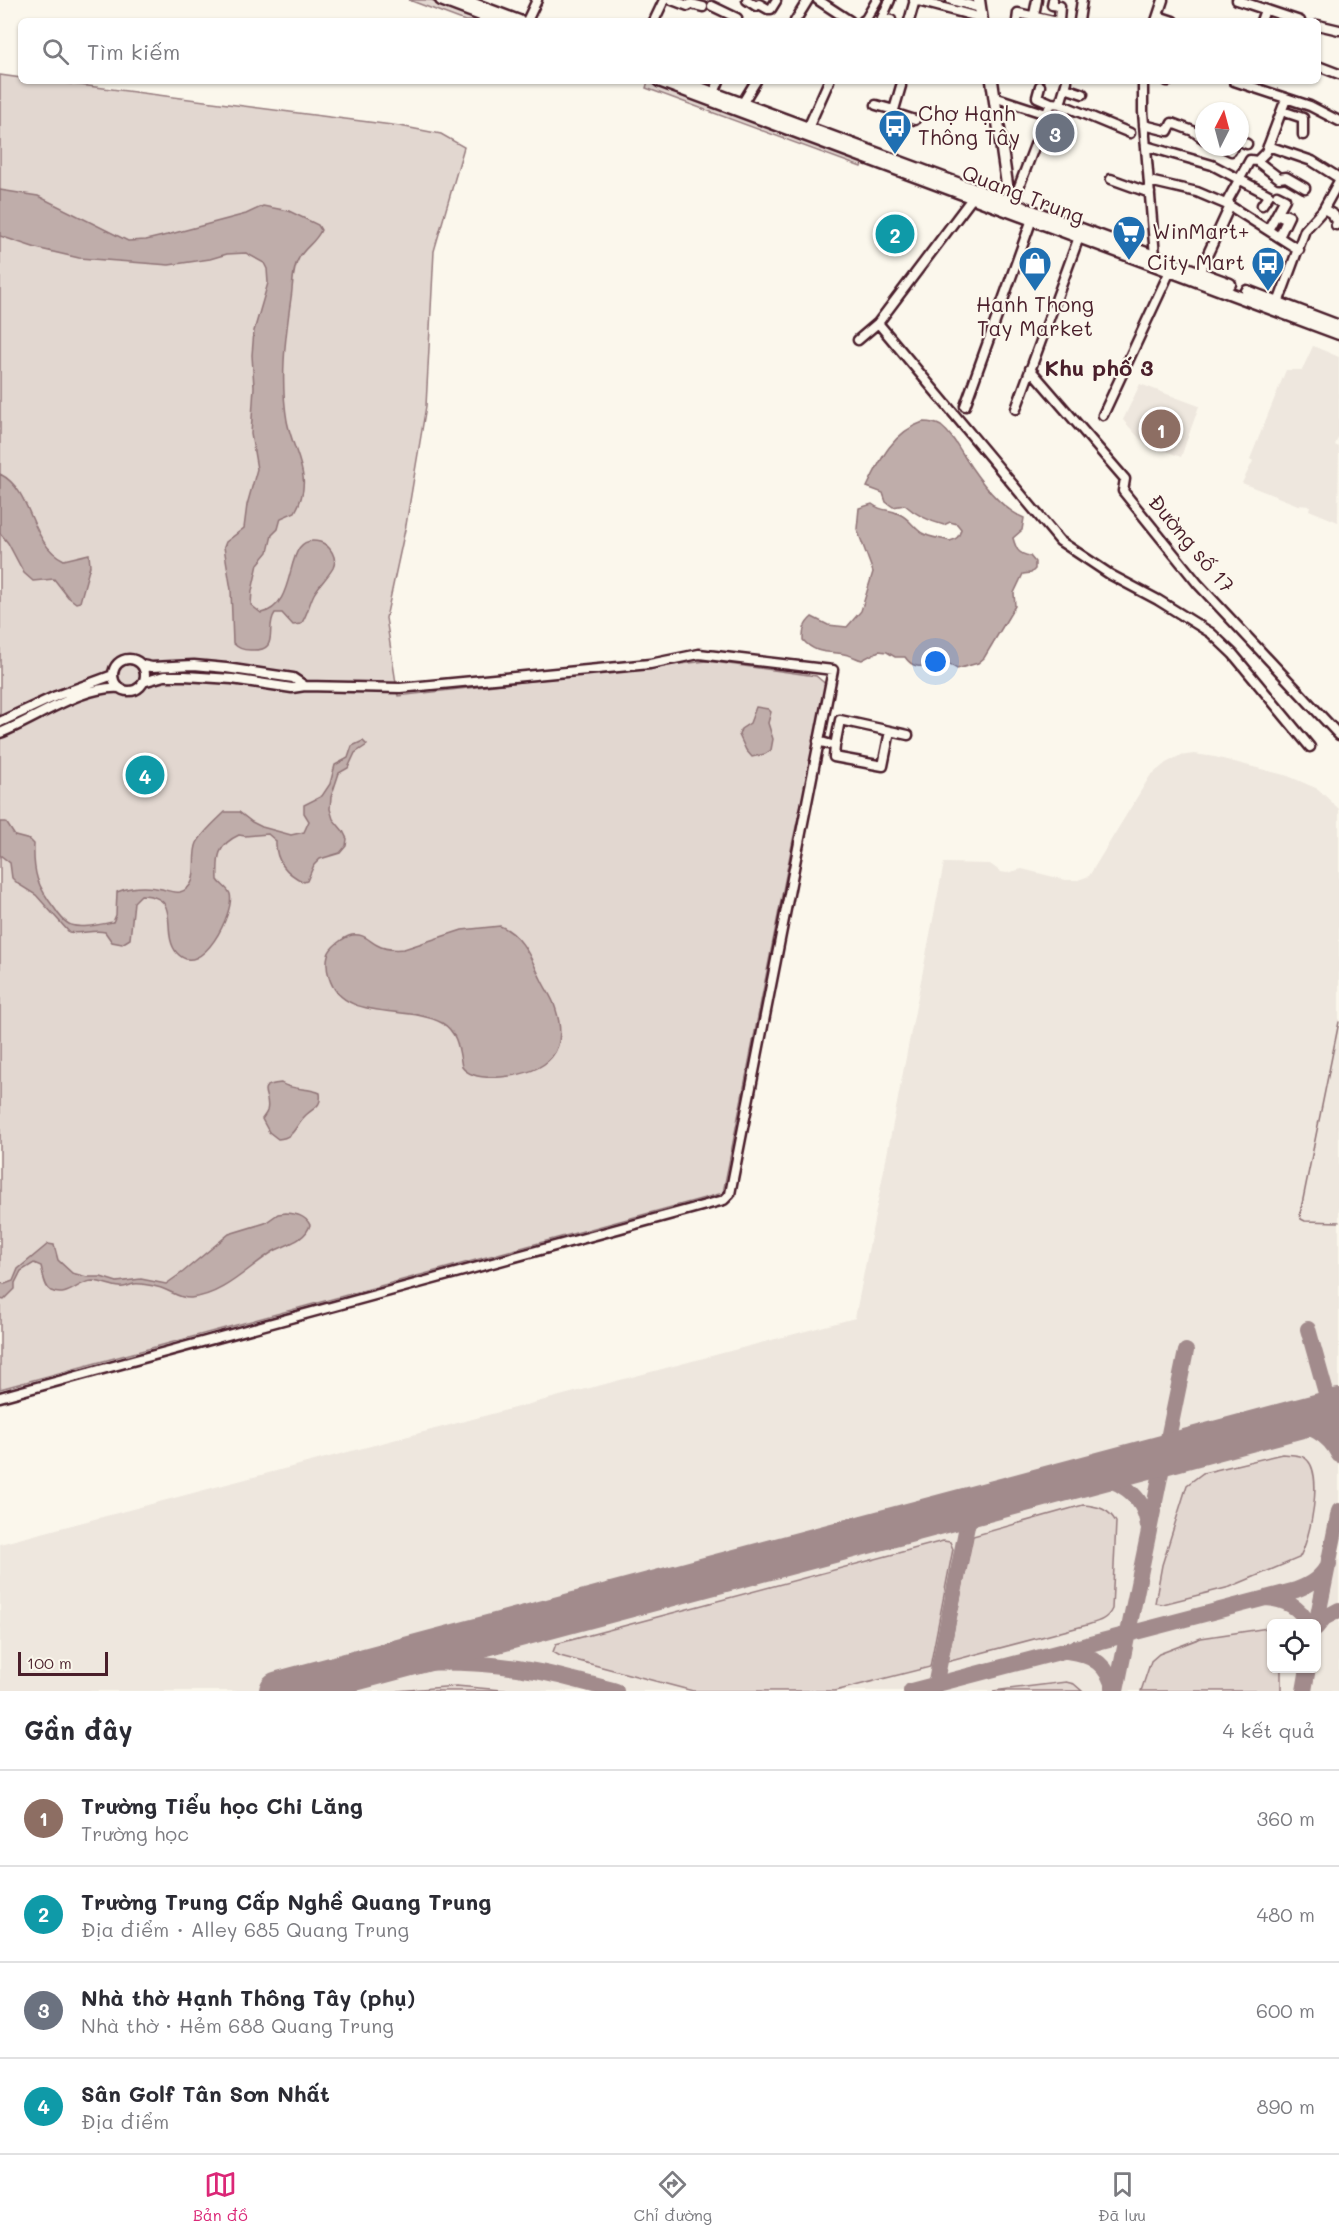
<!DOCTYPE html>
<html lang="vi">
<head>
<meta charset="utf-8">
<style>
	body { margin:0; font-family:Mali,sans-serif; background:#f7f7f7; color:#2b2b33 }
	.controls { position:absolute; right:18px; bottom:18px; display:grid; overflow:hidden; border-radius:9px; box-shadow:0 2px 4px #0004 }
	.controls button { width:54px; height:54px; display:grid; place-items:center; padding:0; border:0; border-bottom:2px solid #e1e1e2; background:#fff; color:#2b2b33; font:30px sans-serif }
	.compass { position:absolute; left:1195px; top:102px; width:54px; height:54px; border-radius:50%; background:#fff; box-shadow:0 2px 4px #0004; rotate:6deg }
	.scale { position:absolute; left:18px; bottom:15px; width:90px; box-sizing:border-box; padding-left:6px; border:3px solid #4a1f2b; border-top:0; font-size:16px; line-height:21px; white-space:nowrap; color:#4a1f2b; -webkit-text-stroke:4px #fbf7ec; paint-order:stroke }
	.you { position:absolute; left:936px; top:662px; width:21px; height:21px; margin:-15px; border:4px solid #fff; border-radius:50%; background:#1a73e8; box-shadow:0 0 0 9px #1a73e833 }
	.badge { display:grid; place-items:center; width:39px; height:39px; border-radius:50%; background:#db2777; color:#fff; font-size:20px; font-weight:700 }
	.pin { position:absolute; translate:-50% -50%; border:3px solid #fff; box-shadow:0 2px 6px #0006 }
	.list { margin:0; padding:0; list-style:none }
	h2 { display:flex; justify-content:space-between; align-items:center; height:78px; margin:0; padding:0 24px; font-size:26px }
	h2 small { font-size:20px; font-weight:400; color:#7c7c81 }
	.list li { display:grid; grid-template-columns:39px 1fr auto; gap:18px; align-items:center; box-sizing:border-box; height:96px; padding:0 24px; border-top:2px solid #e1e1e2 }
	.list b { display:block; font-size:22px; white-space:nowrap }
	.list p { margin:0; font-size:20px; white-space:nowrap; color:#7c7c81 }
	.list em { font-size:20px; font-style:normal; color:#7c7c81 }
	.icon { flex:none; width:33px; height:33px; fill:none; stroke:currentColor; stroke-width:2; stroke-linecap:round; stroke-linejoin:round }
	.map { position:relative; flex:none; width:1339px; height:1691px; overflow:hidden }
	.search { position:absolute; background:#fff; box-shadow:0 2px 4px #0004; left:18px; right:18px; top:18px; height:66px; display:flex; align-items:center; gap:15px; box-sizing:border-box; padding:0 21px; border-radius:9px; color:#7c7c81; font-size:22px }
	.sheet { height:462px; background:#fff }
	nav { display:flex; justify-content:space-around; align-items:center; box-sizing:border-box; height:84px; border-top:2px solid #e1e1e2; background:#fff; font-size:16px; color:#7c7c81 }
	nav a { display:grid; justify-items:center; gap:3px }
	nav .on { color:#db2777 }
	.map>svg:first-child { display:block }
</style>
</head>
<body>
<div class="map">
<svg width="1339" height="1691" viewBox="0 0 1339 1691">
	<rect width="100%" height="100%" fill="#fbf7ec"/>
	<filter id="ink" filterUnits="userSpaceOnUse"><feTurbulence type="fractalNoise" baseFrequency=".0167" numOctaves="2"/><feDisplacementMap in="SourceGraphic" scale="12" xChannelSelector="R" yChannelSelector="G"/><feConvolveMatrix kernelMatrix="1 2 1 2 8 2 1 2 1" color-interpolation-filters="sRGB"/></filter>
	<g filter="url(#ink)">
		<path fill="#eee7de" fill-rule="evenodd" d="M1313,346L1339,357V436L1335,445L1339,447L1338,522L1309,510L1310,506L1298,505L1242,483L1253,461L1250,459L1286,370H1302Z
			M1140,384L1199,406L1181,457L1150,445L1140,439L1123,420Z
			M1194,754L1215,757L1288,776L1318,789L1339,809V1691H0V1544L855,1318L944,863L990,864L1001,872L1007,873L1022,869L1066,880H1078L1089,876L1150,776L1166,763L1179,756ZM1272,1624H1316V1668H1272Z"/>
		<path fill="#e2d7d0" stroke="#967b7e" stroke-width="1.5" d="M409,0H431L488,21H465Z
			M0,75L21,78V81H49L400,126L441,134L464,147L434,251L426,406L406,525L386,618L398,696L707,661L816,676L828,686L793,840L723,1193L0,1389Z
			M648,81L863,161L861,167L646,88Z
			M1282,1454C1289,1455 1299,1454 1305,1458C1325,1471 1310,1541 1299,1558L1230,1587L1163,1604L1155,1603L1162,1565L1187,1485L1203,1473Z
			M1083,1505C1098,1506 1109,1509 1116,1522L1112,1609C1107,1620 1097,1622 1087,1625L947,1662L973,1536Z
			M943,1541L950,1542L953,1549L930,1667L835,1691H693L560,1656L553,1652L556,1644Z
			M1268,1628L1271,1629L1272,1668L1281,1669V1691H1141L1151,1661L1159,1654L1201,1638Z
			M1066,1682L1074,1684L1082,1691H993Z
			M456,1686L514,1691H397Z"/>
		<path fill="#bfadaa" stroke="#907477" stroke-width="1.5" d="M0,190L38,196L128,241L146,240L167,235L246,214L263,206L289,211L318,225L321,230C316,242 305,247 299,258C292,269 293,286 291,298C285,340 280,379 287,421C294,456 315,477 295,512L281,518L278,529L272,535L268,552L258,564L252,591L251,605L261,613C302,605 280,531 320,542C330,545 338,558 333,568C328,577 319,585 314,594C309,604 307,616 301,624L293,625L282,613H275C264,628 282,652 250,650C242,650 238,648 233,643L231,590L224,547L226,542L244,528L247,505L257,469L251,434L254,387L252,355L254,331L268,283L267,269L264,263L246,253L227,254L210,259L169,265L79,258L36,248L0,236Z
			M923,422C929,422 936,423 941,426C954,436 962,454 971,467C984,486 1002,509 1024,518L1022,530L1013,538C1016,549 1018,554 1030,556L1035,562V569L1031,573L1023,574L1014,593L1015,606L984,658L978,663L957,669C954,667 951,665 947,664C931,661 917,675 905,657H895L887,652L879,651L862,660C857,659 853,656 848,655C831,650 817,656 803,640C803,629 804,624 812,617L828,625L847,627L861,611L873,572L857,529L859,508L872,504C884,513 888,508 899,514C909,518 913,527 922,533C930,538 940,538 950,541C957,539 959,537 961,529L957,524L950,522L944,525C929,521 917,516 905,505L893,507L886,502L883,493L867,487C880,460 893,432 923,422Z
			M0,474C34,491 29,544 64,560L89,554L90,566L80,602L76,603L68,597L54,579L33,581L24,573L8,543L0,533Z
			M756,707L768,709L771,712L768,723L773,739L771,750L765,754L752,757L746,750L739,735L741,729L750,723Z
			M363,741L367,745L355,753L348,768L339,773L331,797L330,809L333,819L343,831L347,839L346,846L340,853L320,859L314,865L307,881L304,882C287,874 275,861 276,841L268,834L245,836L239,835C217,845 217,857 218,880C221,885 228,888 230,894C235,912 201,980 177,953C159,932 184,896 141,895L134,902L130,939L122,944L112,942L105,932C93,929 81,935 69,932L36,895L18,884L12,878L10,863L0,855V822H6L15,836L30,840L34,844C33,873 37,886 55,909C58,914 65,923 71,925C83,929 101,924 113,922L116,915L117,892C132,886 147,886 162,889C169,891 173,893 180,892C202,886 190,858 197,843C203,832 216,821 225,812H239L252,822L262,827L291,835L304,832L309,821L304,813V805L322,796L330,784L335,765L348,758L352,746Z
			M500,926C523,935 531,959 541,979C545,988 551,996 554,1004C572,1053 547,1073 501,1077C488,1078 470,1078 462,1067C459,1051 458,1032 442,1023C408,1004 342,1023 329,977C327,970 326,962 328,955C330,947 344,937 352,935C363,933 368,940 377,945C384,949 395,950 404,949L462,930Z
			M281,1083C293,1091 308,1087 320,1093C322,1106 315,1107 306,1115C295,1125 295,1138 278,1139L269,1132L262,1119C264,1116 266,1114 267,1111C272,1094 252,1086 281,1083Z
			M286,1213C296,1214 305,1215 310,1225C305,1241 287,1244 274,1251C248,1267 224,1295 191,1298C180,1299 171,1291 161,1288C153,1286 142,1283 134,1284C129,1285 125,1288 120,1287C111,1286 103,1282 93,1281C78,1281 68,1299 51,1291C44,1287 43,1273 41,1266L34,1263L21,1271L15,1283V1289L4,1300L0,1299V1283L5,1284L13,1281L18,1269L48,1244L54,1245L58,1260L72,1273L87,1277H101L117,1282L141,1279L166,1284L183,1272L229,1234L265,1223L278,1214Z"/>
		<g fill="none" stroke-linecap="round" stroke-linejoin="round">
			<path stroke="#907477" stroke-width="1.5" d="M1339,1022L1300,1214L1301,1219L1305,1221L1339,1222"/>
			<path stroke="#a28b8c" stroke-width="16" d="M1308,1329L1339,1439
				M1285,1422C1309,1425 1328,1433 1339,1455
				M1088,1475C1118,1478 1144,1494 1148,1526
				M1266,1598C1284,1599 1300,1607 1308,1624
				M1316,1625L1339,1511
				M1316,1628L1324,1618L1339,1610
				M1067,1651C1092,1654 1109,1665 1114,1691
				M378,1665C431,1661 484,1661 535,1671C563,1676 589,1684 616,1691
				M911,1691L1296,1590C1312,1584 1320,1578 1329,1564
				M934,1691L971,1506
				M1116,1691L1186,1351
				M1304,1691L1308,1668"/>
			<path stroke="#a28b8c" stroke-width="40" d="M279,1691L1339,1408"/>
			<defs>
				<path id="minor" d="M672,0L688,6L691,4L703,7
					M747,0L756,6L759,4L768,9H771L776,1
					M818,0L850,21
					M890,0L882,18L891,20
					M914,0L982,18
					M951,0L980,8
					M1053,0L1052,5L1060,6L1059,21
					M1237,0L1300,21
					M712,6L737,18L735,21
					M1034,15L1037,0
					M1158,16L1173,21
					M527,21L537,0
					M654,21L664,0
					M795,21L808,0
					M863,21L866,19L877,0
					M909,21L915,0
					M1017,21L1018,13L1053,21
					M1079,21L1082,0
					M1156,21L1163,0
					M1261,21L1265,10
					M1318,25L1339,30
					M1318,66L1339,74
					M1143,81V112L1155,256
					M1167,81H1169
					M1234,81L1310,106L1339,121
					M1040,86L1037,97L1051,103
					M1065,88L1083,94
					M714,93L719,81
					M994,97L1046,114
					M742,104L756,81
					M1060,104L1130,133
					M876,105L894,110L893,113L915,120
					M894,110L901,86
					M1282,111L1303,118V135
					M1144,125L1168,131L1172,123L1193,131L1204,139
					M808,128L829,81
					M1240,141L1247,144
					M1146,146L1212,165L1269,195L1262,205
					M1268,146L1312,161L1339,178
					M1223,147L1231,151L1233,147
					M1257,161L1279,178L1286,177L1305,188
					M1111,179L1150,193
					M1149,181L1197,192L1230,206L1299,250
					M1010,202L1015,197L1051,103L1060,104L1067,81
					M1324,209L1334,215L1333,217L1338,220L1336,225
					M1277,214L1283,217L1284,214L1289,216L1279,237
					M1268,230L1285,199L1277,195
					M1199,273L1230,206L1228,200L1250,160L1257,161L1266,152L1286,99
					M1278,303L1305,230L1323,210L1339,181
					M878,323L1060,541L1111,575L1158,600L1211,633L1233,654L1310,747
					M858,340L878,323L973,197
					M1030,369L1125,479L1123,491L1198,584L1339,735
					M965,406L1032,219
					M1016,409L1079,237
					M1103,415L1170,271
					M113 675a16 16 0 1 1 32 0a16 16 0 1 1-32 0Z
					M142,665L152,667L194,665L226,668L293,678L305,686
					M0,722L56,696L113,675
					M0,733C36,719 82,685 120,688
					M818,741L835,746L840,720L908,735
					M835,746L834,757L883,766L890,731
					M0,1397L724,1200L730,1194L833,670L699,654L650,664L400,688L305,686L292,688L232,679L185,676H164L143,682"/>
				<path id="major" d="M441,0L497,21
					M463,0L519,21
					M979,0L982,21
					M659,81L1339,334
					M681,81L1230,284
					M992,81L1010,205
					M1247,291L1339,326"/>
			</defs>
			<use href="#minor" stroke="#4a1f2b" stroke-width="13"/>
			<use href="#major" stroke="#4a1f2b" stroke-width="15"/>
			<use href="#minor" stroke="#fbf7ec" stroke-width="8"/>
			<use href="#major" stroke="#fbf7ec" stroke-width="10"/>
		</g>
	</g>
	<defs>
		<symbol id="bus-pin" viewBox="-11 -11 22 30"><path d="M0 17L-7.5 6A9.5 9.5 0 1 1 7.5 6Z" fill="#1f6fb2" stroke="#fbf7ec"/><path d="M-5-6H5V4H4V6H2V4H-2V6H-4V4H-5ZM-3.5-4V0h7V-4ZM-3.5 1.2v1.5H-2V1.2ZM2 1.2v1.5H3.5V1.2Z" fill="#fff"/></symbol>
		<symbol id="supermarket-pin" viewBox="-11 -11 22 30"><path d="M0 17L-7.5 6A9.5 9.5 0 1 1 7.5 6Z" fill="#1f6fb2" stroke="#fbf7ec"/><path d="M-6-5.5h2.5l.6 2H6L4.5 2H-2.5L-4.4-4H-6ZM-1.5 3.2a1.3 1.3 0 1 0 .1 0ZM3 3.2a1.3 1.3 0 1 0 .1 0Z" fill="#fff"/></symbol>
		<symbol id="shop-pin" viewBox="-11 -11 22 30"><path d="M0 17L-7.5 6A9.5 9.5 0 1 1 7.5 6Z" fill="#1f6fb2" stroke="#fbf7ec"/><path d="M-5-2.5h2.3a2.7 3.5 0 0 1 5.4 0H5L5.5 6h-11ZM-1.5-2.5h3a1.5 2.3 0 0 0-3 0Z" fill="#fff"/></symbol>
	</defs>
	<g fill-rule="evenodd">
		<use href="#bus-pin" x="876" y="107" width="38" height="52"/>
		<use href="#supermarket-pin" x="1110" y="213" width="38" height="52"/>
		<use href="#shop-pin" x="1016" y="244" width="38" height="52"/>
		<use href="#bus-pin" x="1249" y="244" width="38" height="52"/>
	</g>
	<g text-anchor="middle" stroke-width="4.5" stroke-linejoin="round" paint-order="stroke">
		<g font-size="21" fill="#4a1f2b" stroke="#fbf7ec" text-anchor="start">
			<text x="918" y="121">Chợ Hạnh<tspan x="918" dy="24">Thông Tây</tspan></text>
			<text x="1152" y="239">WinMart+</text>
			<text x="1245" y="270" text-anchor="end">City Mart</text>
			<text x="1035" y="312" text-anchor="middle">Hanh Thong<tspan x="1035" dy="24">Tay Market</tspan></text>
		</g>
		<g font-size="21" fill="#4a1f2b" stroke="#fbf7ec">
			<text transform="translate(1023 195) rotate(21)" y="7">Quang Trung</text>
			<text transform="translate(1191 544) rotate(50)" y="7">Đường số 17</text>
		</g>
		<g font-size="22" font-weight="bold" fill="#4a1f2b" stroke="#fbf7ec">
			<text x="1099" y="376">Khu phố 3</text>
		</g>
	</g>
</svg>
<div class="controls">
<button><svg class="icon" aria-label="locate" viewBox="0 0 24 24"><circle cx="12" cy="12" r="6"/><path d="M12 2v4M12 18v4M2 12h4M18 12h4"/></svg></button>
</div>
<svg class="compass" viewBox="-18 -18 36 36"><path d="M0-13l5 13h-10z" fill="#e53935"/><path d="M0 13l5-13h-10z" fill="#7c7c81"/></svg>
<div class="scale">100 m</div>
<div class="you"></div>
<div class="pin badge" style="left:1161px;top:429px;background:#8d6e63">1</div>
<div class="pin badge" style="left:895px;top:234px;background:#0f9aa8">2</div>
<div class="pin badge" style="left:1055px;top:133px;background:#6b7280">3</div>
<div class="pin badge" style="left:145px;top:775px;background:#0f9aa8">4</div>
<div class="search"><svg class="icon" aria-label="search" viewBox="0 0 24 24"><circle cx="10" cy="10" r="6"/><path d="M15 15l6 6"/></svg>Tìm kiếm</div>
</div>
<section class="sheet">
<h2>Gần đây<small>4 kết quả</small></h2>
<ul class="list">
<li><span class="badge" style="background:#8d6e63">1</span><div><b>Trường Tiểu học Chi Lăng</b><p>Trường học</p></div><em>360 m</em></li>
<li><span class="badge" style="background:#0f9aa8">2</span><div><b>Trường Trung Cấp Nghề Quang Trung</b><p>Địa điểm · Alley 685 Quang Trung</p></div><em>480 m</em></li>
<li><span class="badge" style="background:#6b7280">3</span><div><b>Nhà thờ Hạnh Thông Tây (phụ)</b><p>Nhà thờ · Hẻm 688 Quang Trung</p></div><em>600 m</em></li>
<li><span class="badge" style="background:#0f9aa8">4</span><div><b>Sân Golf Tân Sơn Nhất</b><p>Địa điểm</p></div><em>890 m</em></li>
</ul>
</section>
<nav>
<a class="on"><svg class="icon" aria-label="map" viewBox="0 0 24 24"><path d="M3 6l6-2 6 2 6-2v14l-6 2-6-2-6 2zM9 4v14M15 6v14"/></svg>Bản đồ</a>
<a><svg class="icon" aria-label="directions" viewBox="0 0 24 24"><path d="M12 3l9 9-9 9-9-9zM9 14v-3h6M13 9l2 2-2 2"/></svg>Chỉ đường</a>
<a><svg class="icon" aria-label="saved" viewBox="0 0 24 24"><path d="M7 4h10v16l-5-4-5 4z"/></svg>Đã lưu</a>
</nav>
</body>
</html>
